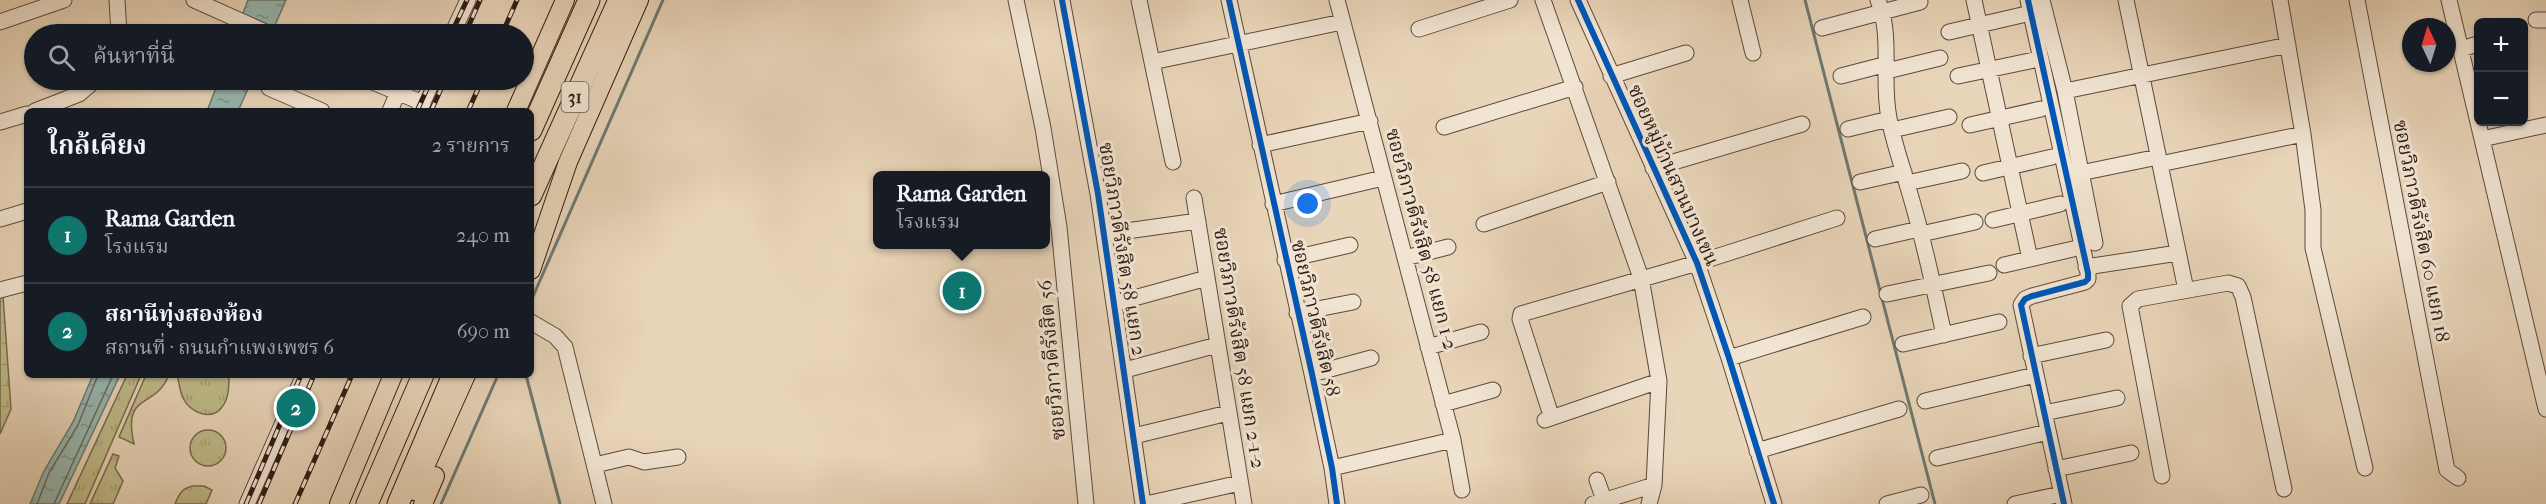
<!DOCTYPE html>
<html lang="th">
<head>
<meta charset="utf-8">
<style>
	body { margin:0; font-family:"IM FELL French Canon","Noto Serif Thai",serif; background:#20242c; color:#f1f3f6 }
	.controls { position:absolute; right:18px; top:18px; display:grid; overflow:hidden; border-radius:9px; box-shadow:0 2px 4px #0004 }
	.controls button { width:54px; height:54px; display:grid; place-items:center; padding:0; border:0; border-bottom:2px solid #363941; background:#171b24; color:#f1f3f6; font:30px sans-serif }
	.compass { position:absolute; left:2402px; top:18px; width:54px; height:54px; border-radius:50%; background:#171b24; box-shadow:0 2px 4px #0004; rotate:356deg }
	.you { position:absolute; left:1308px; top:204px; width:21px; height:21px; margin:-15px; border:4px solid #fff; border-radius:50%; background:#1a73e8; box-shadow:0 0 0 9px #1a73e833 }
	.badge { display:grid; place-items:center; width:39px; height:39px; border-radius:50%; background:#0f766e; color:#fff; font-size:20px; font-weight:700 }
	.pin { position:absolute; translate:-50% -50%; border:3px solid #fff; box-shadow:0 2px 6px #0006 }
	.popup { position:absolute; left:873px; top:171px; width:177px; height:78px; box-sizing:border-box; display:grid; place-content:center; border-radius:9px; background:#171b24; filter:drop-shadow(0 2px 4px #0005); font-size:20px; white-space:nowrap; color:#9ea1a6 }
	.popup b { font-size:22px; color:#f1f3f6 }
	.popup::after { content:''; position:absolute; left:50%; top:100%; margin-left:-12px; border:12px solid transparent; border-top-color:#171b24 }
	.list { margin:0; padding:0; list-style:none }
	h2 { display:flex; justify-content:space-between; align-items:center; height:78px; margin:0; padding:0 24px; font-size:26px }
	h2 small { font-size:20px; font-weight:400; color:#9ea1a6 }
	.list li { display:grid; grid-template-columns:39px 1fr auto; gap:18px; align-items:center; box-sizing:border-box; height:96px; padding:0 24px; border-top:2px solid #363941 }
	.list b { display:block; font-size:22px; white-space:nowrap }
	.list p { margin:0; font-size:20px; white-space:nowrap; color:#9ea1a6 }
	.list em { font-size:20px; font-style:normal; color:#9ea1a6 }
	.icon { flex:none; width:33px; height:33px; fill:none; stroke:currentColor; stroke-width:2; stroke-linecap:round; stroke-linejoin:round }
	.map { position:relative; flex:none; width:2546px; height:504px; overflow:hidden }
	.search { position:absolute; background:#171b24; box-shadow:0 2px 4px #0004; left:24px; top:24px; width:510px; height:66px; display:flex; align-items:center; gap:15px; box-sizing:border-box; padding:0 21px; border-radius:33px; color:#9ea1a6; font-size:22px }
	.panel { position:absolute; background:#171b24; box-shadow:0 2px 4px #0004; left:24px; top:108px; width:510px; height:270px; border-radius:9px }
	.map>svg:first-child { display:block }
</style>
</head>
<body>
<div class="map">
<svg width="2546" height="504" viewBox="0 0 2546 504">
	<defs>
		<pattern id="grass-tufts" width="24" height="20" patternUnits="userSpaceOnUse" patternTransform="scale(1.5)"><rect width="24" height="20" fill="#bfbb8a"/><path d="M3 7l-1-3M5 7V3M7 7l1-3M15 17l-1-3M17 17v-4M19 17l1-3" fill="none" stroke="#a4a076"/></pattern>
		<pattern id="wetland-marsh" width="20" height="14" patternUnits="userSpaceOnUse" patternTransform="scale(1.5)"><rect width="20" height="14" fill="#bfbb8a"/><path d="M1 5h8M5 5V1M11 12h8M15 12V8" fill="none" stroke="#a4a076"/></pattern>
		<pattern id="water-ripples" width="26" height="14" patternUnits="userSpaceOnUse" patternTransform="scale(1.5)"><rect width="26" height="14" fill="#97b8b1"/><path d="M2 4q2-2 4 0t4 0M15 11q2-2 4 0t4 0" fill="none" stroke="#7c958f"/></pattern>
	</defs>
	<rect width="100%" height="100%" fill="#e9d5b9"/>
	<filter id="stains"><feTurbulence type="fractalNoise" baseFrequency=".00333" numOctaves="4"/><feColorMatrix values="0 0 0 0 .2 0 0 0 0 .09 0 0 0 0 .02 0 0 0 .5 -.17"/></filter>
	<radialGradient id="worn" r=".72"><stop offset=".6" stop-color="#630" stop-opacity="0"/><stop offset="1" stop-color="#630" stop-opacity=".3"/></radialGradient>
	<path fill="url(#grass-tufts)" stroke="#766b4f" stroke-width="1.5" d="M127,375H141L85,504H67Z
		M146,375H169C155,410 122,391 134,444L119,437Z
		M177,375H229C229,385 229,399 222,407C211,422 190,412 183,398C180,392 179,382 177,375Z
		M190 448a18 18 0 1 1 36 0a18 18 0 1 1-36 0Z
		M113,454L119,456L115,468L123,481L113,504H90Z
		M193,486H204L212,490L206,504H175C179,494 182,488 193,486Z"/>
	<path fill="url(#wetland-marsh)" stroke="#766b4f" stroke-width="1.5" d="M3,296L11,409L0,434V297Z"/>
	<path fill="url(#water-ripples)" stroke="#6d7972" stroke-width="1.5" d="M248,0H286L271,34H235Z
		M219,80H252L238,111H207Z
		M93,375H120L59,504H30L44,471L73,422Z"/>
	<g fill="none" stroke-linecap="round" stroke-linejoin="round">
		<path stroke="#626a62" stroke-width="1.5" d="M37,504L49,473L78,425L98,375
			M54,504L113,375"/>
		<path stroke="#6d7972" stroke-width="3" d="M1805,0L1935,504
			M531,301L663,0
			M526,375L560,504
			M441,504L498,375"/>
		<defs>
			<path id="minor" d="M117,0L119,34
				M194,0L270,34
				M1016,0L1043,128L1059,227L1086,504
				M1062,0L1098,194L1143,504
				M1139,0L1173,162
				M1229,0L1312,374L1332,468L1337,504
				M1337,0L1453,440L1462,490
				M1543,0L1641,278L1659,381L1654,485L1649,504
				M1578,0L1697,263L1729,358L1774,504
				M1740,0L1753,53
				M1878,0C1893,39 1881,78 1889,118C1893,140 1901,162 1907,184C1922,233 1933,284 1944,335
				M1974,0L2030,259
				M2028,0L2088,273V279L2085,282L2032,296L2025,299L2021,305L2064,504
				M2042,0L2065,91L2095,243
				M2126,0L2186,290
				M2280,0L2303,134L2313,210V248L2365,468
				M2357,0L2447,470L2458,478
				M2449,0L2546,409
				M2536,20H2546
				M0,22L64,0
				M1822,28L1920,2
				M1419,29L1510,0
				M1949,32L2022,15
				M452,34L468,0
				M2461,49L2478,44
				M1152,62L1342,22
				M1887,71L1940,58
				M1611,76L1686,53
				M1841,76L1887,64
				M1958,76L2034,60
				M368,80L423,103
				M269,88L322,111
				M2065,91L2288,45
				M35,111L79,94L95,80
				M390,111L398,92
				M419,111L433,80
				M0,122L27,114
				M1970,125L2041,109
				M1444,127L1575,87
				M1848,129L1889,119
				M1892,130L1949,117
				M2482,139L2546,125
				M1260,145L1370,121
				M2160,164L2303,134
				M1653,168L1802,124
				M2090,171L2158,157
				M1983,173L2052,157
				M1860,182L1904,172
				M1907,183L1962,171
				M1194,198L1244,504
				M1273,204L1383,178
				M0,219L27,211
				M1993,220L2060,204
				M1484,224L1608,182
				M1105,234L1198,221
				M1921,234L1975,222
				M1875,239L1919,229
				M1405,258L1448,247
				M1285,260L1350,245
				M2004,265L2073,249
				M2086,267L2178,253
				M0,290L27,283
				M1887,294L1989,273
				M1116,303L1207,278
				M1297,313L1353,302
				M531,322L555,336L565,347L604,504
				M1903,344L1999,322
				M1428,347L1481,332
				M2031,356L2106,340
				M1729,358L1863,317
				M1125,370L1217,345
				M1312,374L1371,358
				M1925,401L2035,375
				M1443,404L1493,390
				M1549,409L1520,319L1521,314L1697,263L1837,218
				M2044,413L2117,398
				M1545,420L1659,381
				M1134,436L1228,413
				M1757,451L1899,409
				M1937,458L2048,432
				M595,465L629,457L644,462L678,457
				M1332,468L1453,440
				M2056,469L2131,453
				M2162,476L2130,306L2138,299L2228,283L2238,286L2243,297L2284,489
				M1597,480L1604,500
				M247,504L304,375
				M1146,504L1240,483
				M1593,504L1654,485
				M1887,504L1921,495
				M2015,504L2061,494"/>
			<path id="major" d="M516,111L565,0
				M531,270L568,162L639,0
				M414,491L466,375
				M339,504L393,375
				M423,504L435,476"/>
			<path id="highway" d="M531,130L589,0
				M531,195L619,0
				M367,504L423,375
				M398,504L453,375"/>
		</defs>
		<use href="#minor" stroke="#5c4a3d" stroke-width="17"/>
		<use href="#major" stroke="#2d1b14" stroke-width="20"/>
		<use href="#highway" stroke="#2d1b14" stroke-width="23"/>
		<use href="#minor" stroke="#f1e4d2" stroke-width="15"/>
		<use href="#major" stroke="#e9d5b9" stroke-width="18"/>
		<use href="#highway" stroke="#e9d5b9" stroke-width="21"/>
		<defs>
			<path id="rail" d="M451,34L467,0
				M465,34L480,0
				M502,34L517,0
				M417,111L431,80
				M431,111L445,80
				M468,111L482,80
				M246,504L301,375
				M259,504L314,375
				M295,504L352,375"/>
		</defs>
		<use href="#rail" stroke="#2d1b14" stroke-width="5"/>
		<use href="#rail" stroke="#f1e4d2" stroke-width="3" stroke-dasharray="9" stroke-linecap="butt"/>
		<defs>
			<path id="cycleway" d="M1062,0L1098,194L1143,504
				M1229,0L1312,374L1332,468L1337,504
				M1578,0L1697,263L1729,358L1774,504
				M2028,0L2088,273V279L2085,282L2032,296L2025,299L2021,305L2064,504"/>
		</defs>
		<use href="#cycleway" stroke="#f1e4d2" stroke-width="10"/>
		<use href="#cycleway" stroke="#0057b8" stroke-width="6"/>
	</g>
	<g text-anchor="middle" stroke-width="6" stroke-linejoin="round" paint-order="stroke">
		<rect fill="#f1e4d2" stroke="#68574d" stroke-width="1.5" x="561.5" y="82" width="27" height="30" rx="4.5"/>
		<g font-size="18" font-weight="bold" fill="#2d1b14">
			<text x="575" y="103">31</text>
		</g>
		<g font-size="20" fill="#2d1b14" stroke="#f1e4d2">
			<text transform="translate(1674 175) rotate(66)" y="7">ซอยหมู่บ้านสวนบางเขน</text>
			<text transform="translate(2422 231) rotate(79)" y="7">ซอยวิภาวดีรังสิต 60 แยก 18</text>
			<text transform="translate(1422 239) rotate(75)" y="7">ซอยวิภาวดีรังสิต 58 แยก 1-2</text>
			<text transform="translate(1123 249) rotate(81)" y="7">ซอยวิภาวดีรังสิต 58 แยก 2</text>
			<text transform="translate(1316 318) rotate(77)" y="7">ซอยวิภาวดีรังสิต 58</text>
			<text transform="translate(1240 348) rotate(81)" y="7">ซอยวิภาวดีรังสิต 58 แยก 2-1-2</text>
			<text transform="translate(1051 360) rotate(-95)" y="7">ซอยวิภาวดีรังสิต 56</text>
		</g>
	</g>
	<rect width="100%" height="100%" filter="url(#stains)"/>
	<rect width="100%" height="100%" fill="url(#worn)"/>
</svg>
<div class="controls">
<button>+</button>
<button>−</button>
</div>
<svg class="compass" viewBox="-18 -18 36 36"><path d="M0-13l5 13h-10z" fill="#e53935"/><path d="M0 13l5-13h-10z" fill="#9ea1a6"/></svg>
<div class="you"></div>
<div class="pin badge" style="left:962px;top:291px">1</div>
<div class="popup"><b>Rama Garden</b>โรงแรม</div>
<div class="pin badge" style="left:296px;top:408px">2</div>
<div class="search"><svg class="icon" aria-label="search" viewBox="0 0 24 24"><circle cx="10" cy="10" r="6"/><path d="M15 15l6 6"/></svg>ค้นหาที่นี่</div>
<section class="panel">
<h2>ใกล้เคียง<small>2 รายการ</small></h2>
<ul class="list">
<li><span class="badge">1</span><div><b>Rama Garden</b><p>โรงแรม</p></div><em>240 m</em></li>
<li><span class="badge">2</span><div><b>สถานีทุ่งสองห้อง</b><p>สถานที่ · ถนนกำแพงเพชร 6</p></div><em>690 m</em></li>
</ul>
</section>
</div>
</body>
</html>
